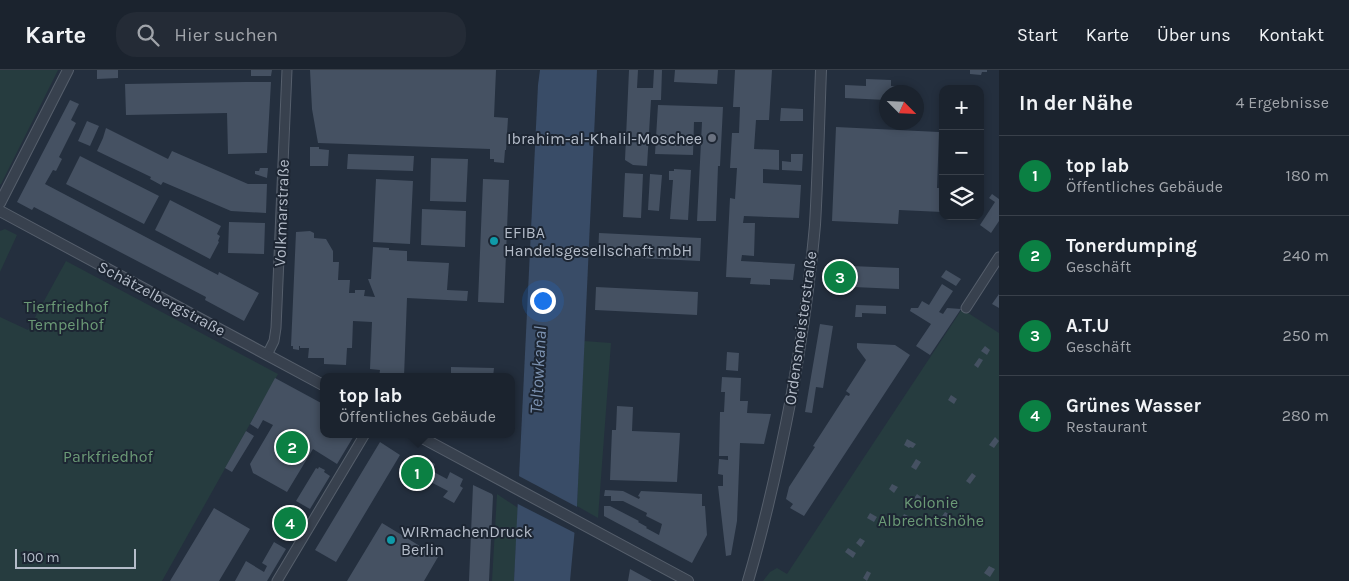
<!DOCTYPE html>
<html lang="de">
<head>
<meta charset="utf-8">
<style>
	body { margin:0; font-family:Karla,sans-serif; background:#242b36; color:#f1f3f6 }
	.controls { position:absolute; right:15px; top:15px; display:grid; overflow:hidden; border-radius:10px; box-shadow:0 2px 8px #0003 }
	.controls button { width:45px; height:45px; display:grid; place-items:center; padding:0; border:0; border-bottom:1px solid #39404a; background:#1b232e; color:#f1f3f6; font:25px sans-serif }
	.compass { position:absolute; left:879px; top:15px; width:45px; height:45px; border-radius:50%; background:#1b232e; box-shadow:0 2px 8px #0003; rotate:114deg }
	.scale { position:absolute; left:15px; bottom:12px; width:121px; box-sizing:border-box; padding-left:5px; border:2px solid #b4bcc9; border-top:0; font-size:14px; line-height:18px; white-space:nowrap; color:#b4bcc9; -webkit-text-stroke:4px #1d2633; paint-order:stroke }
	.you { position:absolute; left:542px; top:230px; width:18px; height:18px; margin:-12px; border:4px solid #fff; border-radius:50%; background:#1a73e8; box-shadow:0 0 0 8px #1a73e833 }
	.badge { display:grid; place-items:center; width:32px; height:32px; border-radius:50%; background:#0b8043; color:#fff; font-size:16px; font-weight:700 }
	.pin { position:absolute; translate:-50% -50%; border:2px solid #fff; box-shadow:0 1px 5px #0006 }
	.popup { position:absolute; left:320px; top:303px; width:195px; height:65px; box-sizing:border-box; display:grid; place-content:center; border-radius:10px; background:#1b232e; filter:drop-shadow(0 1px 4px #0005); font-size:16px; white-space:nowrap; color:#a0a4aa }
	.popup b { font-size:19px; color:#f1f3f6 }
	.popup::after { content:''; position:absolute; left:50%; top:100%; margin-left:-10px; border:10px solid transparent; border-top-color:#1b232e }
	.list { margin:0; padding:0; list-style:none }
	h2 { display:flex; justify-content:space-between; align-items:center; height:65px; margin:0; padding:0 20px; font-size:21px }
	h2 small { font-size:16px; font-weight:400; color:#a0a4aa }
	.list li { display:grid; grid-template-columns:32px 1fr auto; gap:15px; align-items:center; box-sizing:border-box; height:80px; padding:0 20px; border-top:1px solid #39404a }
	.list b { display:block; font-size:19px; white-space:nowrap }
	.list p { margin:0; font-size:16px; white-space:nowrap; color:#a0a4aa }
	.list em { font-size:16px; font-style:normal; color:#a0a4aa }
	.icon { flex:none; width:28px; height:28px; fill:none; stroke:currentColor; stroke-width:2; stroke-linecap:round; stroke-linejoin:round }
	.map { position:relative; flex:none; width:999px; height:511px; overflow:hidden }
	header { display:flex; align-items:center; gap:30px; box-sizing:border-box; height:70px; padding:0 25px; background:#1b232e; border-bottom:1px solid #39404a }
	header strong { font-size:24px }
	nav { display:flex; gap:28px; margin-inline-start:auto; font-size:18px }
	.search { width:350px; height:45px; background:#242b36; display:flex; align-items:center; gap:12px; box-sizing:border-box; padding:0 18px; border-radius:20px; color:#a0a4aa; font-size:19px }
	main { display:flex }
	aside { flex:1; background:#1b232e }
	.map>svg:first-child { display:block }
</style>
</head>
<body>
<header>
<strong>Karte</strong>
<div class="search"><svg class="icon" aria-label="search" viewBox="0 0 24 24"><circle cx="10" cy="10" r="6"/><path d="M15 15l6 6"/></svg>Hier suchen</div>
<nav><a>Start</a><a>Karte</a><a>Über uns</a><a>Kontakt</a></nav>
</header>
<main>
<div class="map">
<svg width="999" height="511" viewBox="0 0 999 511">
	<rect width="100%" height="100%" fill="#242f3e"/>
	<path fill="#263c3f" d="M0,0H58L1,114H0Z
		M5,159L17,165L0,202V161Z
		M66,191L278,304L162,511H0V247L28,260Z
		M962,239L999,263V511H763L770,502L777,498L787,504Z
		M584,271L611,273L598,448L577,436Z
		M497,424L518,438L514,511H492Z"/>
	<path fill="#394c67" d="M540,0H597L577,436L570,511H514L538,15Z"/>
	<path fill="#242f3e" d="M517,405L579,438L577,464L516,433Z"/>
	<path fill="#455162" d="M97,0H118V8L97,9Z
		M251,0H272L271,6H251Z
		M310,0H496L494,47L508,48L506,80H505L504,93L494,92V89H490V79L318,73L312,39Z
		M629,0H638L637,18H653L654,0H662L661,30H651L647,96L633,95L625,90Z
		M675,0H718L717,14L674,12Z
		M735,0H772L769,50H756L754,79L779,80V100L763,99V113L801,115L799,148L744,146L743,153H755L754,186L742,185L741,191L795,194L793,210L770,209V215L750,214L751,208L726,207L730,128L735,129L737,98H730L732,63H739L740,37H733Z
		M970,0H987V2H982L981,5L970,4Z
		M866,9L891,10V16L911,17V22H886V30L845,28V15L866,16Z
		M245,12H271L267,83L228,84L227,43L126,45L125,14Z
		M70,30L79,34L71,50L76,53L59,87L62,89L56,101L53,100L45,114L218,205L219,202L259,223L244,251L205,230L206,227L34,137L32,140L17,132Z
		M658,35L723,37L720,96H718L716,151H697L702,52H694L693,85L655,84Z
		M781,38L803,39V51H780Z
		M87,51L99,56L90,76L78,71Z
		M836,57L939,62L937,118H943L942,142L899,140L898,154L832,151Z
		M106,58L168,89L172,81L248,114H267L266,143L231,141L163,112L161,115L150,109L151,107L97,81L103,68Z
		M310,77H319V79L329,80L328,96H310Z
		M348,84L414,86L413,101L347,99Z
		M791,84H803L802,101L782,100V91L791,92Z
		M80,86L159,126L144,154L66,114Z
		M431,88L468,89L466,132L430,131Z
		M260,98H268L267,108L255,104V101H259Z
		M674,99L691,100L688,150L670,149L673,110H669V101H674Z
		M625,103L643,104L641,148L623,147Z
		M650,104L662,105L659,141L648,140Z
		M376,109L413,111L410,174L373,172Z
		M483,109L509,110L504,233L478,232Z
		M992,124L999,129V151L991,163L980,155L995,132L989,128Z
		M170,130L221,156L217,164L220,166L218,171L219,172L210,189L155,160Z
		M422,139L466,141L465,177L421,175Z
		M229,152L265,153L264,184L228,183Z
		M310,161L314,163V168L326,169L333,181V192H339L338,210H350L349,223H355V220H365L364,226L375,227L368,209H371L373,177L389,178V180L407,181V191L449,193L447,220L468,221L467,231L407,228L404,307H379L380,300L370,299L372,252L353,251L352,278H347L346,295L324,294V288H308L309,278H300V276H299V280L293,279V276H291L296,162Z
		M599,163L701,168L700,191L598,186Z
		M827,195L899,198V219L853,217V219L826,218Z
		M946,200L961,209L956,216L941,207Z
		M942,214L953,221L939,242L943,244L947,238L961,239L930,285L916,276L931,254L910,241L911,238H918L922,231L929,235Z
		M596,217L698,222L697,245L595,240Z
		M999,224V238L992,234Z
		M856,235L886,236V244L862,243V247H855Z
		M820,254L833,256L823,318L816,317L812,343L805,342Z
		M857,273L895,275L910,285L804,446L790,438L793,434L786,429L789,417L815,377L813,376L846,325L849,326L850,324L846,321L866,290L857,278Z
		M985,276L990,280L987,285L981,281Z
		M727,282L739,283L738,301L726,300Z
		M979,288L983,290L978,298L974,295Z
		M451,297L494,298L493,307H451Z
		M722,307L741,308L740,331H748L747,343L771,344L764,374L740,373L737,451L731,485L726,486L718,416H723V405L718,404L719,389L728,390V386H719L720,342H724L725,322H721Z
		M275,308L323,334V364H355L337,394L313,379L287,422L253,403L250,394L273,355L263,350L258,359L250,354Z
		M951,325L957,329L954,334L948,330Z
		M617,336L633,337L632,361L680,363L677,412L610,410L612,360H616Z
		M246,361L254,366L232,402L225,398Z
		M995,367L999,371L994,378L989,375Z
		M907,369L916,374L913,378L910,377L909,378L904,375Z
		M380,372L400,385L336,492L315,480Z
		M417,385L435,394L432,401L447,409L450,402L463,409L460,416L463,418L454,433L443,427L448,421L421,407L419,414L409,408L418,389L416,387Z
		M916,389L921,392L916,400L911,397Z
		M319,397L325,400L324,402L330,406L310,439L296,431L316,398L318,399Z
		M972,403L976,406L970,414L966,411Z
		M892,414L898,417L894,423L889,419Z
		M473,415L492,424L493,426L489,511H469Z
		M605,420L623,421L639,429L640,427L638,426L641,421L702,424V436H705L707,465L692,493L604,446V436H610L639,451L638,452L647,457L646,458L659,465L662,454L646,446L647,443L623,431H611V426H604Z
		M917,424L921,427L917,434L912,431Z
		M214,438L250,459L219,511H170Z
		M289,442L298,447L300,446L303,448L297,461L283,453Z
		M945,442L951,445L946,453L940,449Z
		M870,443L877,447L874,452L867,448Z
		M904,444L908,446L904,454L900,452Z
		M382,453L438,487L424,511H347Z
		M860,468L865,471L861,477L856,473Z
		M274,472L286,479L267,511H235L246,491L264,502L267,496L262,493Z
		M848,478L856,483L853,488L845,482Z
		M989,496L995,499L990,507L984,503Z
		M630,499L652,511H628Z
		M867,501L871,503L867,511L863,508Z"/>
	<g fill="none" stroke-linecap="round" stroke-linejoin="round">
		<defs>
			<path id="minor" d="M966,238L999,187
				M267,285L274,271L276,258L287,0
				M277,511L365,364"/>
			<path id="tertiary" d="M0,133L68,0
				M0,141L323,315
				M415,364L688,511
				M748,511C766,450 780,386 792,323C802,268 810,211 815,155C818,103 819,52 821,0"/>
		</defs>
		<use href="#minor" stroke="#565f6c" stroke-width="11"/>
		<use href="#tertiary" stroke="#565f6c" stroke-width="12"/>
		<use href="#minor" stroke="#38414e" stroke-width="9"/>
		<use href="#tertiary" stroke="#38414e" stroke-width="10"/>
	</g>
	<circle fill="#6b7280" stroke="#1d2633" stroke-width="2" cx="712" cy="68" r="5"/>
	<g fill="#0f9aa8" stroke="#1d2633" stroke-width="2">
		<circle cx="494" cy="171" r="5"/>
		<circle cx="391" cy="470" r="5"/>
	</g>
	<g text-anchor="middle" stroke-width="4" stroke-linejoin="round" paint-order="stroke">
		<g font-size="16" fill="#b4bcc9" stroke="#1d2633" text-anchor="start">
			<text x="702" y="74" text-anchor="end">Ibrahim-al-Khalil-Moschee</text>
			<text x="504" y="168">EFIBA<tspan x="504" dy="18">Handelsgesellschaft mbH</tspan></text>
			<text x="401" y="467">WIRmachenDruck<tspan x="401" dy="18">Berlin</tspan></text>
		</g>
		<g font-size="16" fill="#b4bcc9" stroke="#1d2633">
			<text transform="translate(281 143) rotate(-88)" y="6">Volkmarstraße</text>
			<text transform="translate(162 228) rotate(28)" y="6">Schätzelbergstraße</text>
			<text transform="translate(800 258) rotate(-82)" y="6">Ordensmeisterstraße</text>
		</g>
		<g font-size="16" fill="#6b9a76" stroke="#1d2633">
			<text x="66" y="242">Tierfriedhof<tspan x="66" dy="18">Tempelhof</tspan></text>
			<text x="108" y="392">Parkfriedhof</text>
			<text x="931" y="438">Kolonie<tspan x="931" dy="18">Albrechtshöhe</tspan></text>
		</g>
		<g font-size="18" font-style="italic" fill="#7c92b1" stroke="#1d2633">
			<text transform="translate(538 300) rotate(-87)" y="6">Teltowkanal</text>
		</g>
	</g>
</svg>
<div class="controls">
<button>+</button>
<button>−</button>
<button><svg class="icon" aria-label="layers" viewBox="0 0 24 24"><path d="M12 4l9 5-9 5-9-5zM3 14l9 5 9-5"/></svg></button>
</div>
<svg class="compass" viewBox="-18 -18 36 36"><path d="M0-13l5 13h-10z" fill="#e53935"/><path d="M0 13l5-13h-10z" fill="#a0a4aa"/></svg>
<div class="scale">100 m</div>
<div class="you"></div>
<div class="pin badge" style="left:417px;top:403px">1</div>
<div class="popup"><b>top lab</b>Öffentliches Gebäude</div>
<div class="pin badge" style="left:292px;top:377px">2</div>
<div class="pin badge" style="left:840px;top:207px">3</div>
<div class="pin badge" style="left:290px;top:453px">4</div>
</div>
<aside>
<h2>In der Nähe<small>4 Ergebnisse</small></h2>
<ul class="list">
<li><span class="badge">1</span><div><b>top lab</b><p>Öffentliches Gebäude</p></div><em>180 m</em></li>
<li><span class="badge">2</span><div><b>Tonerdumping</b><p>Geschäft</p></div><em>240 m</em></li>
<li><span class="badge">3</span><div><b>A.T.U</b><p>Geschäft</p></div><em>250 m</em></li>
<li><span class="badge">4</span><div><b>Grünes Wasser</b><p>Restaurant</p></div><em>280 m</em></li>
</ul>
</aside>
</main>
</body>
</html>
